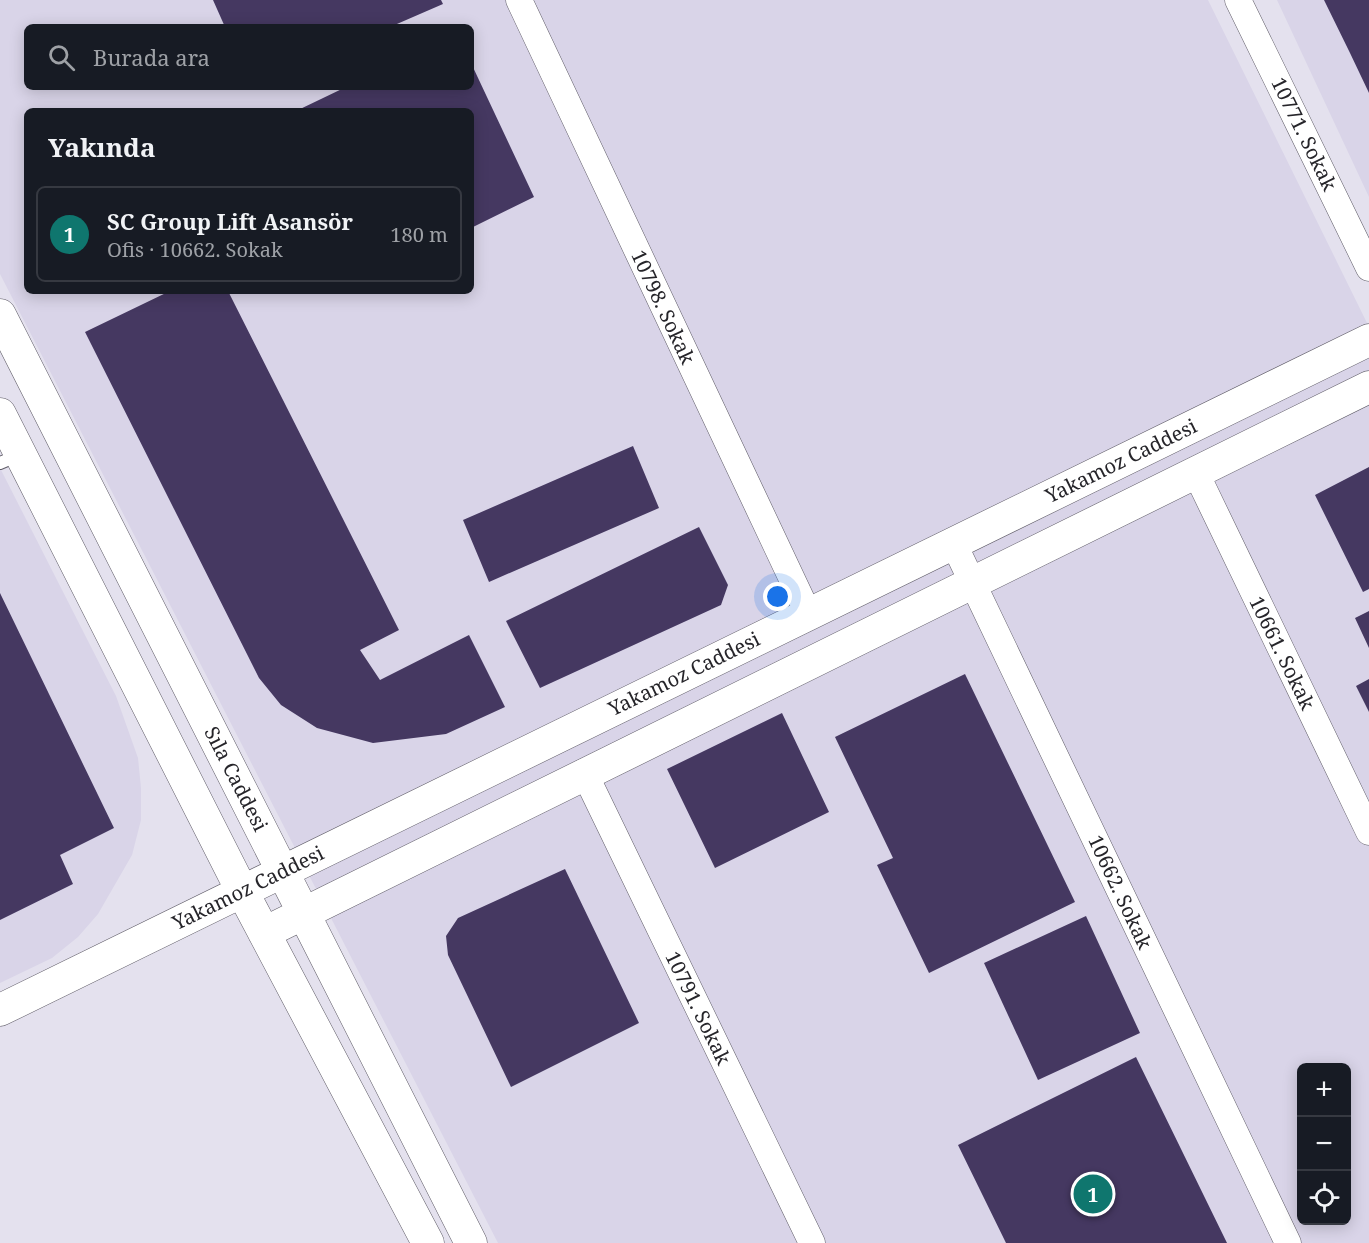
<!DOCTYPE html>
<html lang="tr">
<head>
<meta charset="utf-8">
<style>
	body { margin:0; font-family:"Noto Serif",serif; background:#20242c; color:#f1f3f6 }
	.controls { position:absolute; right:18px; bottom:18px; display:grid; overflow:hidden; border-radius:9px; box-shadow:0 3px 15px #0003 }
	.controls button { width:54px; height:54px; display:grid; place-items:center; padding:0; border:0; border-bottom:2px solid #363941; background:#171b24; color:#f1f3f6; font:30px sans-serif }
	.you { position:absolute; left:778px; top:597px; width:21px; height:21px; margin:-15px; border:4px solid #fff; border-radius:50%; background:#1a73e8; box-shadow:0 0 0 9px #1a73e833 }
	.badge { display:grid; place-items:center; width:39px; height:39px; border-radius:50%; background:#0f766e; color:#fff; font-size:20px; font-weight:700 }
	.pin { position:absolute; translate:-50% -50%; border:3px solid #fff; box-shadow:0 2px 6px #0006 }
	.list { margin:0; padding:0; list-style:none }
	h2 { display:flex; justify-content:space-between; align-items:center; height:78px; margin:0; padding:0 24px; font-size:26px }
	h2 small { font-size:20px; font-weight:400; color:#9ea1a6 }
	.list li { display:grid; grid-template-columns:39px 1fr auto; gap:18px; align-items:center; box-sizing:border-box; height:96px; margin:0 12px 12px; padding:0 12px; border:2px solid #363941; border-radius:9px }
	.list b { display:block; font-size:22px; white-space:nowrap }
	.list p { margin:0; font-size:20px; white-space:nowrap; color:#9ea1a6 }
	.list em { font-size:20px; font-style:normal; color:#9ea1a6 }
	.icon { flex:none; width:33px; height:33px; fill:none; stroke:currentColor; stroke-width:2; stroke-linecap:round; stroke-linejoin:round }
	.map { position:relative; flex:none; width:1369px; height:1243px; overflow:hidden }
	.search { position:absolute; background:#171b24; box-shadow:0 3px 15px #0003; left:24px; top:24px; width:450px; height:66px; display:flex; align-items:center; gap:15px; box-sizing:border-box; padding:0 21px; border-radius:9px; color:#9ea1a6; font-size:22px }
	.panel { position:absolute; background:#171b24; box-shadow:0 3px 15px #0003; left:24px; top:108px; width:450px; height:186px; border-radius:9px }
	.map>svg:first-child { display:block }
</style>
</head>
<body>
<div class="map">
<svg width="1369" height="1243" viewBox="0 0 1369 1243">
	<rect width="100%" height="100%" fill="#e4e1ee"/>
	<path fill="#d9d4e8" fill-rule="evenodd" d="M0,0H1208L1369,327V1243H498L0,274ZM27,27H471V87H27ZM27,111H471V291H27ZM1302,1068H1346V1220H1302Z
		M1277,0H1369V197Z
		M0,468L116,696L138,758L141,788V820L132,855L98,914L78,937L52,958L0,983Z"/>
	<path fill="#453861" d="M213,0H441L443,4L390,27H225Z
		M1324,0H1369V93L1350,53Z
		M471,63L534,197L471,228V111H296L346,87H471Z
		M170,291H228L399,630L360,650L380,680L469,635L505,707L446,734L373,743L317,728L281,705L259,678L85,332Z
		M633,446L659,508L489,582L463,520Z
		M1369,467V589L1363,592L1315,495Z
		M699,527L728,585L721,605L540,688L506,621Z
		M0,593L114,828L60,855L73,884L0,920Z
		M1369,611V648L1355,618Z
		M965,674L1075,902L929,973L877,865L893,858L835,737Z
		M1369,679V712L1356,686Z
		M782,713L829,812L715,868L667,769Z
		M565,869L639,1023L511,1087L448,955L446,936L458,918Z
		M1086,916L1140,1033L1038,1080L984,963Z
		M1136,1057L1227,1243H1006L958,1145Z"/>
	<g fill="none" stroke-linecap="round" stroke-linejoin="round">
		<defs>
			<path id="service" d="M0,463L21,454"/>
			<path id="minor" d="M519,0L808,613
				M1238,0L1369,268
				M1196,473L1369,832
				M953,542L1288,1243
				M584,772L812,1243"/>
			<path id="tertiary" d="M0,315L471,1243
				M0,414L242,891L428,1243
				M264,933L1369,387
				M0,1010L1369,340"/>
		</defs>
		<use href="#service" stroke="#605d68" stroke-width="14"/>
		<use href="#minor" stroke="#605d68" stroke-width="27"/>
		<use href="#tertiary" stroke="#605d68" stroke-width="33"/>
		<use href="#service" stroke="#fff" stroke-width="12"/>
		<use href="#minor" stroke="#fff" stroke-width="26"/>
		<use href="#tertiary" stroke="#fff" stroke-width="32"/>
	</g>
	<g text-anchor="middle" stroke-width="6" stroke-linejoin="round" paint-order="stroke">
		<g font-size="20" fill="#26252a" stroke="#fff">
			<text transform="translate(1304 134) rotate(64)" y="7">10771. Sokak</text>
			<text transform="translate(663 307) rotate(65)" y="7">10798. Sokak</text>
			<text transform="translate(1121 461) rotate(-26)" y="7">Yakamoz Caddesi</text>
			<text transform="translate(1282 653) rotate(64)" y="7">10661. Sokak</text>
			<text transform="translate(684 674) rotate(-26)" y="7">Yakamoz Caddesi</text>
			<text transform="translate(236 779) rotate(63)" y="7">Sıla Caddesi</text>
			<text transform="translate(248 888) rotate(-26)" y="7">Yakamoz Caddesi</text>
			<text transform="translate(1120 892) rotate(65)" y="7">10662. Sokak</text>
			<text transform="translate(698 1008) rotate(64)" y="7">10791. Sokak</text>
		</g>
	</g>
</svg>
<div class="controls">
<button>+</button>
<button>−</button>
<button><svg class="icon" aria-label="locate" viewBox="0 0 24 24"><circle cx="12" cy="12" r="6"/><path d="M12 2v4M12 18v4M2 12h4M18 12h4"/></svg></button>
</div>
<div class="you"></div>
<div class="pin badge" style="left:1093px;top:1194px">1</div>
<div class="search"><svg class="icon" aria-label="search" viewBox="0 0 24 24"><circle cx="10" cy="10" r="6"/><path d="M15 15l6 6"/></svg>Burada ara</div>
<section class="panel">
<h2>Yakında<small></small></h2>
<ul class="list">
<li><span class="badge">1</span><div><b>SC Group Lift Asansör</b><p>Ofis · 10662. Sokak</p></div><em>180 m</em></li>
</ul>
</section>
</div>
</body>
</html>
